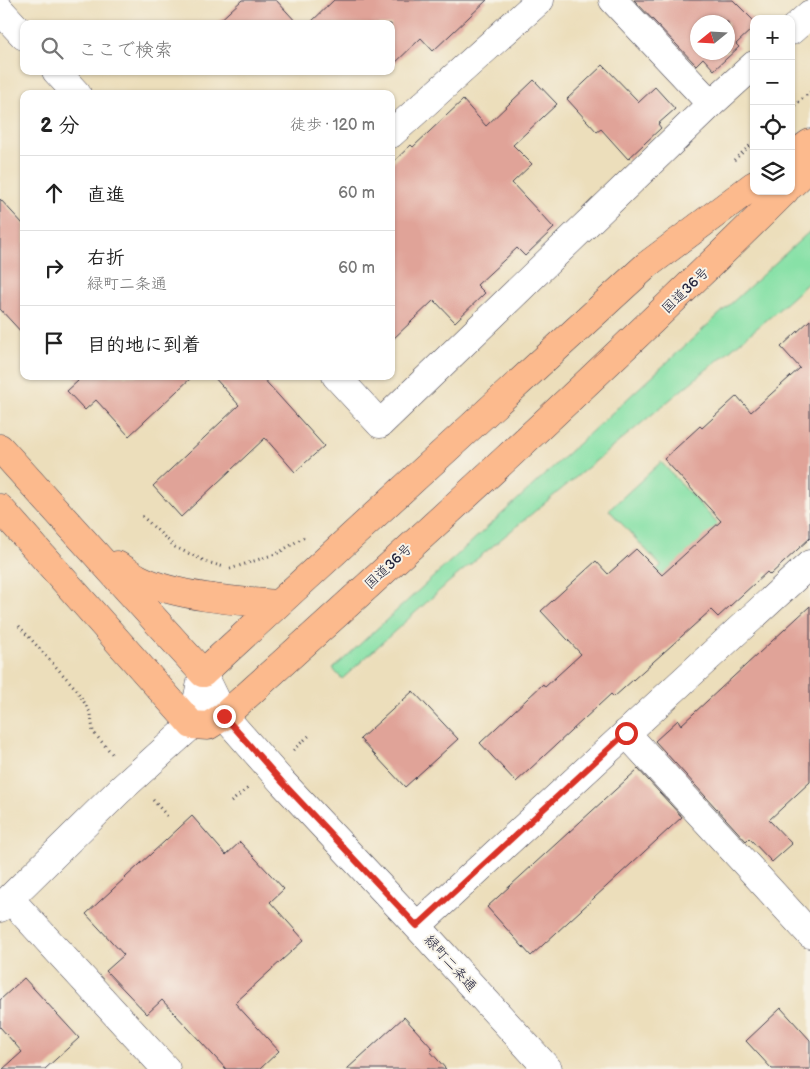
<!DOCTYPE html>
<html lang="ja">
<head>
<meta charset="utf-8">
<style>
	body { margin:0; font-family:"Balsamiq Sans","Klee One",sans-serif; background:#f6f6f6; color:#222 }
	.controls { position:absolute; right:15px; top:15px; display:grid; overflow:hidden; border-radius:10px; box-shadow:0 1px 4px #0004 }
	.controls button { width:45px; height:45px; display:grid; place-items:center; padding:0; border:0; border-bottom:1px solid #e0e0e0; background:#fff; color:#222; font:25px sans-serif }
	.compass { position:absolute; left:690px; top:15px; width:45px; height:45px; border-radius:50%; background:#fff; box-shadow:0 1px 4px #0004; rotate:252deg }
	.stop { position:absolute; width:15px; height:15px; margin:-11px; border:4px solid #d93025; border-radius:50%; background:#fff }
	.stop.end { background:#d93025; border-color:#fff; box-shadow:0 1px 5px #0008 }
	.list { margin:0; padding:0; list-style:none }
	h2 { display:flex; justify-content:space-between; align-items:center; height:65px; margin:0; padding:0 20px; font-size:21px }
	h2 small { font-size:16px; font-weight:400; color:#767676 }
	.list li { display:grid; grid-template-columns:32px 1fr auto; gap:15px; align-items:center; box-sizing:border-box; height:75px; padding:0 20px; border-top:1px solid #e0e0e0 }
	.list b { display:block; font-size:19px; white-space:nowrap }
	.list p { margin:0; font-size:16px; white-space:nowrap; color:#767676 }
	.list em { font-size:16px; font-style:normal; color:#767676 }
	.icon { flex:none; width:28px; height:28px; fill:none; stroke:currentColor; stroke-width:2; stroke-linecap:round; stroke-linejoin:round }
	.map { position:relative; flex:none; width:810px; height:1069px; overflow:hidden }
	.search { position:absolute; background:#fff; box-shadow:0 1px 4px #0004; left:20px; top:20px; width:375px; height:55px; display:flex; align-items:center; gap:12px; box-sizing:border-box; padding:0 18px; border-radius:10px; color:#767676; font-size:19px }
	.panel { position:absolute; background:#fff; box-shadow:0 1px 4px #0004; left:20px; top:90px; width:375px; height:290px; border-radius:10px }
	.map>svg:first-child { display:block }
</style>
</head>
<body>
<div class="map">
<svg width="810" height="1069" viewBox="0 0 810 1069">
	<rect width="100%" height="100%" fill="#f7f3e8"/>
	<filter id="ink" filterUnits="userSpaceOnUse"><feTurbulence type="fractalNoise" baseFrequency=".02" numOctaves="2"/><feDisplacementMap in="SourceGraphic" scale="10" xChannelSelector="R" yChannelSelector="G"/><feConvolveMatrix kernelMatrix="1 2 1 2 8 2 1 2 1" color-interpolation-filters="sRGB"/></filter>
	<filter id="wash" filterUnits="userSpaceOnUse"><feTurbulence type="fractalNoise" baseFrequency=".0096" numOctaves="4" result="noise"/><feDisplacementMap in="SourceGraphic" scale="20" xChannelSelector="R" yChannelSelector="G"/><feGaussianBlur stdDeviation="1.12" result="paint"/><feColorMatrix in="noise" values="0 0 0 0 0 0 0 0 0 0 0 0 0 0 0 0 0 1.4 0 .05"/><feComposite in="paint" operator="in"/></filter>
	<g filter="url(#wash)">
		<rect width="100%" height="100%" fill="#ecdebb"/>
		<path fill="#88e1a7" stroke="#558271" d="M810,231V281L775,313L449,582L342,679L333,669Z
			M661,462L751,560L637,588L661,566L609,510Z"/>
		<g id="blocks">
			<path fill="#e0a398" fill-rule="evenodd" d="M242,0H276L298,24H216Z
				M334,0H487L433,51L421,38L391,67V24H309Z
				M634,0H733L754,21V27L736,44L739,47L714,70L703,58L696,65ZM698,22H728V52H698Z
				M603,65L639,102L655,87L675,109L658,124L661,128L628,159L601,129L597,132L567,99Z
				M534,80L557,104L513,145L532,164L512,183L554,228L525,256L517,248L477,285L485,293L455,322L434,300L391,341V164L411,145L413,147L463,100L486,126Z
				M0,199L24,225V335L0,309Z
				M810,320V538L770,575L767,572L718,617L711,610L614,697L611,694L516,782L480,743L543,684L545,687L581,654L541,611L596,561L608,574L636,549L662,575L721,521L664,459L700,426L702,428L737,396L751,412L800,368L781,347Z
				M74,376H193L129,436L96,400L85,410L67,391L78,381Z
				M213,376H261L324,446L295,472L265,438L181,517L153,486L239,405Z
				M810,606V782L769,820L792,844L772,862L749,838L746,841L655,741L678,720L681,725Z
				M413,691L458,739L405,787L360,739Z
				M638,769L682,817L531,956L487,907Z
				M192,816L226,855L240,842L284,889L270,902L304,940L235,1003L279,1051L260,1069H226L162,1000L147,1014L106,971L124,955L86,914Z
				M24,978L79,1038L45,1069H3L22,1052L0,1027V1000Z
				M781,1008L810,1040V1069H772L746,1041Z
				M404,1017L433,1049L430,1051L446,1069H347Z"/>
		</g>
	</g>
	<g filter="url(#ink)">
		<use href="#blocks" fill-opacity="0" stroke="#403e4e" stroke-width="1"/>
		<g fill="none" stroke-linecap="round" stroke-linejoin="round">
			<defs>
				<path id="minor" d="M613,0L711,104
					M0,10L24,36
					M791,31L810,14
					M56,71L77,94
					M391,134L540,0
					M336,376L380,424L711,104L754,65
					M203,673L224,716L283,783L417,926L548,1069
					M626,733L810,934
					M10,899L166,1069
					M0,908L120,790L192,725L203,673
					M417,926L810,564"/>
				<path id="highway" d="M791,157L810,143
					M791,185L810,167
					M0,448L203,673L647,265L754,185
					M0,508L192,725L208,726L224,716C414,545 603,372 785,191
					M117,565C125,569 132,575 140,579C177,597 237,601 277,604"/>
			</defs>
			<use href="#minor" stroke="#403e4e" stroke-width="29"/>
			<use href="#highway" stroke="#403e4e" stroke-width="29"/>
			<path stroke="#403e4e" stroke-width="3" stroke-dasharray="1 4" stroke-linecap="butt" d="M791,109L810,92
				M734,160L754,142
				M142,516L175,547L207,562L224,567
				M230,569L278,553L304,537
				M19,626L77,690L91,714L93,732L114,756
				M293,750L311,734
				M153,800L169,818
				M231,802L248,788"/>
			<use href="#minor" stroke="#fff" stroke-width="28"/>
			<use href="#highway" stroke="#fcba8d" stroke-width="28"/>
		</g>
	</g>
	<g fill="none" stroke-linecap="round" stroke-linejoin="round" filter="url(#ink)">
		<path stroke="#d93025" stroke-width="6" d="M224,716L283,783L417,926L626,733"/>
	</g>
	<g text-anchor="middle" stroke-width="4" stroke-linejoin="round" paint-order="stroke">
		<g font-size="14" fill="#22223b" stroke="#f7f3e8">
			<text transform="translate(685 290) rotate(-44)" y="5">国道36号</text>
			<text transform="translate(388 566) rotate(-43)" y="5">国道36号</text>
			<text transform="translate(451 963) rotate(48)" y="5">緑町二条通</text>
		</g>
	</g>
</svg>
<div class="controls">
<button>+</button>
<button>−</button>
<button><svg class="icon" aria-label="locate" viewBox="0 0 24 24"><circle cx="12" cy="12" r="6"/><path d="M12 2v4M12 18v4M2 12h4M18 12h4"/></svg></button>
<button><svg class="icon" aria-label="layers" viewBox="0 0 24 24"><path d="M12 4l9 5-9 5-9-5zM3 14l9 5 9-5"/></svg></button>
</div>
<svg class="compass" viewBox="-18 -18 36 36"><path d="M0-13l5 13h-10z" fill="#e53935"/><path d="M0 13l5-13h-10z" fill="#767676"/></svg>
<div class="stop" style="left:626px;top:733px"></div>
<div class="stop end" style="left:224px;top:716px"></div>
<div class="search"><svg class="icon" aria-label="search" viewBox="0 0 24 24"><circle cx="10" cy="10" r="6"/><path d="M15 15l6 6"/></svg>ここで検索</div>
<section class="panel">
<h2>2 分<small>徒歩 · 120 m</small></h2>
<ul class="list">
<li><svg class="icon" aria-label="ahead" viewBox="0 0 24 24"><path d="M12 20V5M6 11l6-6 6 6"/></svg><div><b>直進</b></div><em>60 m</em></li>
<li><svg class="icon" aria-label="right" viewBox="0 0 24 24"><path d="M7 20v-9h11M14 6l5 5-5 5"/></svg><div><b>右折</b><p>緑町二条通</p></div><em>60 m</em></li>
<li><svg class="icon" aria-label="arrive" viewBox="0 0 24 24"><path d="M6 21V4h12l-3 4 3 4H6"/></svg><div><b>目的地に到着</b></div></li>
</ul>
</section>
</div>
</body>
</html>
